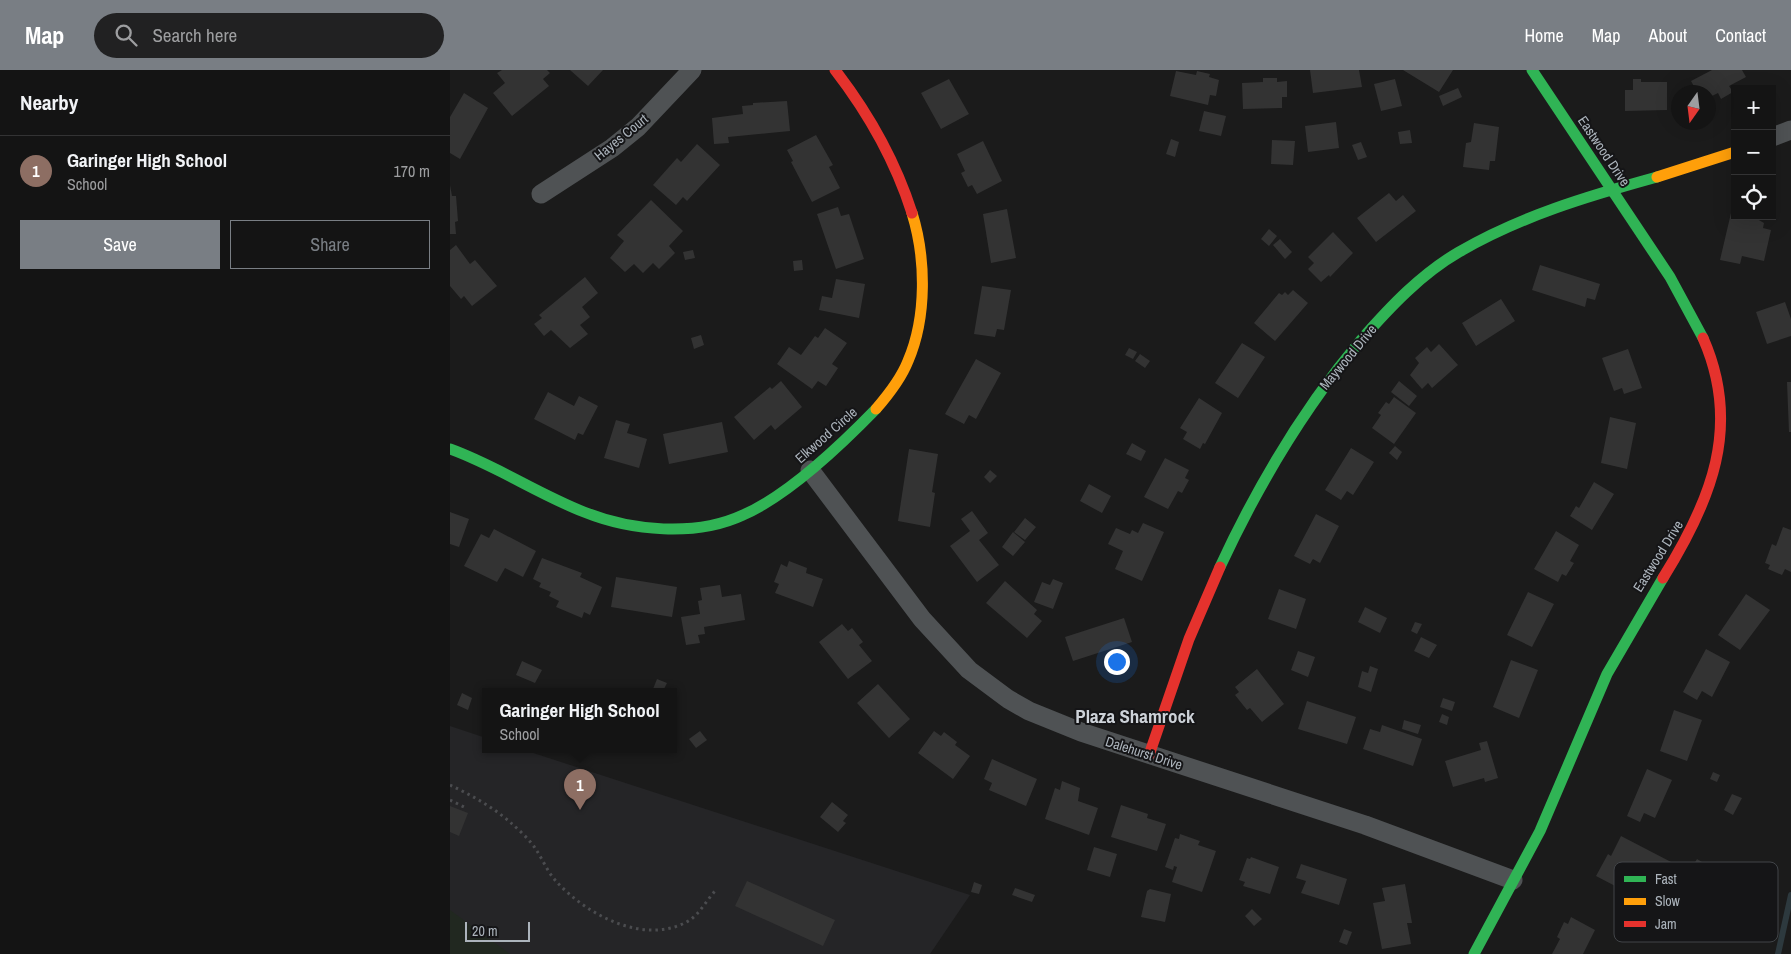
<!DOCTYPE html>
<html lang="en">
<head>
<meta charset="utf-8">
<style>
	body { margin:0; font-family:"Archivo Narrow",sans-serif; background:#212122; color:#f1f3f6 }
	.controls { position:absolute; right:15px; top:15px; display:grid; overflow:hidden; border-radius:0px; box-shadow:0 5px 20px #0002 }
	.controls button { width:45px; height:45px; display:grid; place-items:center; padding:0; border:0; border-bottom:1px solid #333334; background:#141414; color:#f1f3f6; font:25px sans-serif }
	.compass { position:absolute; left:1221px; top:15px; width:45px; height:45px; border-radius:50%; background:#141414; box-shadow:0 5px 20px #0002; rotate:194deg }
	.scale { position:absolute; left:15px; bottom:12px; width:65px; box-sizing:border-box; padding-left:5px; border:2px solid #acb4bc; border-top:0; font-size:14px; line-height:18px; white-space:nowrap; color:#acb4bc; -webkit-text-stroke:4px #151517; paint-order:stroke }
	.you { position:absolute; left:666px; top:591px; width:18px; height:18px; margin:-12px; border:4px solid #fff; border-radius:50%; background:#1a73e8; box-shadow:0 0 0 8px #1a73e833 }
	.badge { display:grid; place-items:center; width:32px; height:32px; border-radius:50%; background:#797e84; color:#fff; font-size:16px; font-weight:700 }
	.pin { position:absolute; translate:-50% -41px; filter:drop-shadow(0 1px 2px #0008) }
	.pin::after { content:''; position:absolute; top:26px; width:18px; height:15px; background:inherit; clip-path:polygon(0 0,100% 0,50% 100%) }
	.popup { position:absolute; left:32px; top:618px; width:195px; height:65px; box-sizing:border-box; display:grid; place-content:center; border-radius:0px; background:#141414; filter:drop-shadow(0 1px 4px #0005); font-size:16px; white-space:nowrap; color:#9d9ea0 }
	.popup b { font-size:19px; color:#f1f3f6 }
	.popup::after { content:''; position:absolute; left:50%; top:100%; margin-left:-10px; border:10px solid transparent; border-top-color:#141414 }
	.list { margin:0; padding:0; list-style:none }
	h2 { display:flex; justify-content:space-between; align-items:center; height:65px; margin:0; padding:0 20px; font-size:21px }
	h2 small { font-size:16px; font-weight:400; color:#9d9ea0 }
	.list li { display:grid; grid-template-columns:32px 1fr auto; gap:15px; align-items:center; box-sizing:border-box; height:70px; padding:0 20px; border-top:1px solid #333334 }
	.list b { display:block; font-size:19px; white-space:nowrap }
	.list p { margin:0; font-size:16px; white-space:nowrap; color:#9d9ea0 }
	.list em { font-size:16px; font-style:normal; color:#9d9ea0 }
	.actions { display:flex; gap:10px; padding:15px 20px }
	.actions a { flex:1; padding:11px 0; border:1px solid #797e84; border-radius:0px; text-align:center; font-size:18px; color:#797e84 }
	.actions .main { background:#797e84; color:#fff }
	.icon { flex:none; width:28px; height:28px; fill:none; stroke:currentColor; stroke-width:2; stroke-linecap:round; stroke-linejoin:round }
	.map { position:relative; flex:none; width:1341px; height:884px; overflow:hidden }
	header { display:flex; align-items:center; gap:30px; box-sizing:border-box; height:70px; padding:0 25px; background:#797e84; color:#fff }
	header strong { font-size:24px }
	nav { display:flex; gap:28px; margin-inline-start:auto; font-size:18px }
	.search { width:350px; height:45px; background:#212122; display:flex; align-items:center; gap:12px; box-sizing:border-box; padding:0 18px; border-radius:28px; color:#9d9ea0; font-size:19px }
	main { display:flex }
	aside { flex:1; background:#141414 }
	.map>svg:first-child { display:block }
</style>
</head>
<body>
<header>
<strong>Map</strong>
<div class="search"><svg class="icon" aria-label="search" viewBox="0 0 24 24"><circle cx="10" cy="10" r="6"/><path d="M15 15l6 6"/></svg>Search here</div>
<nav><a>Home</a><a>Map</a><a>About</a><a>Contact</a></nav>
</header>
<main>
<aside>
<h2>Nearby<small></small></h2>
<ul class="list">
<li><span class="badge" style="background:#8d6e63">1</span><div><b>Garinger High School</b><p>School</p></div><em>170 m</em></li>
</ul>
<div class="actions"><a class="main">Save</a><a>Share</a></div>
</aside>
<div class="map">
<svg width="1341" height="884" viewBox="0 0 1341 884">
	<rect width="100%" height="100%" fill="#1b1b1b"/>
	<path fill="#252527" d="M0,656L36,668V679H71L520,825L480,884H0Z"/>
	<path fill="#212820" d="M0,840L60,884H0Z"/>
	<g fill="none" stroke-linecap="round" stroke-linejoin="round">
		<path stroke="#2d393e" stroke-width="6" d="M1328,884L1341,825"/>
	</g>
	<path fill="#333" d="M52,0H97L100,3L93,9L99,16L62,46L43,23L55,13L47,3Z
		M120,0H153L138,16Z
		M860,0H909L912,17L863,23Z
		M953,0H1003L989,22Z
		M1262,0H1292L1296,7L1279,16L1283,22L1271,29L1268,23L1258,28V22H1247L1241,11Z
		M726,1L746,5L747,1L760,4L759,7L769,10L766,26L760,25L758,35L720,26Z
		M813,8H827V12L837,11V27H832V38L793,39L792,13L813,12Z
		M499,9L519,44L491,59L471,23Z
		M945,9L952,36L931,41L924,14Z
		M1183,9H1191V12H1217V40L1175,41V20H1183Z
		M1008,18L1012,27L993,36L989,26Z
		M14,23L38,38L10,89L0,83V47Z
		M337,31L340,61L278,67L279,73L264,74L262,48L293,44L292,36L303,35V33Z
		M754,41L776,46L771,66L749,61Z
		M886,52L889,78L858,82L855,56Z
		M1024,53L1049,57L1045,91H1040L1039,100L1013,97L1016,73L1021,72Z
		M960,60L962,73L950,74L948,62Z
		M366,65L383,95L379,97L390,118L362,132L341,92L343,91L337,80Z
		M721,69L729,72L725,87L716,84Z
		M822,70L845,71L843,95L821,94Z
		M533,71L552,111L527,124L522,115L518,117L511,103L515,101L507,84Z
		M911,72L917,87L908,90L902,75Z
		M247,74L270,95L237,131L233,127L226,135L203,115L227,88L231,92Z
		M0,115L2,126H6L8,151L5,152L6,164H0Z
		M939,123L946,131L953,125L966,141L926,172L907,148Z
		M201,130L233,161L219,176L225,183L209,199L203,193L193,203L184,194L175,202L160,188L174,171L167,165Z
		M388,137L391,146L399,144L414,189L386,199L367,144Z
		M557,139L566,188L541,193L533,144Z
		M1281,143L1285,146L1307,149L1314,153L1313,158L1321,160L1314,191L1292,186L1290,194L1270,190Z
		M819,159L827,166L819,176L811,169Z
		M883,162L903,183L880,207L879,205L871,212L858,199L864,193L858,187Z
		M830,169L842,182L835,189L823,175Z
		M6,175L20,194L25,190L47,216L22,236L14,226L11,229L0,216V180Z
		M243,180L245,188L235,190L233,182Z
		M352,190L353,200L344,201L343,191Z
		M1090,195L1150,214L1145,230L1137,228L1135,237L1082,220Z
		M135,207L148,223L132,237L140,247L130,255L138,264L120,278L101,260L94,266L84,254L92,248L89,245Z
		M386,209L415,214L409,248L369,240L372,226L382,228Z
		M532,216L561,220L554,260L547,259L545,267L524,264Z
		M843,220L858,233L825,271L804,253L829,223L832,225L835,222L838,225Z
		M1051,229L1065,251L1026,276L1012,253Z
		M1335,232L1341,249V266L1317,274L1306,242Z
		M375,258L397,273L382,294L388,298L376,316L368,311L362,319L327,294L339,277L351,285L365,266L368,268Z
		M251,265L254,275L244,279L241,268Z
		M792,273L815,287L788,328L765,313Z
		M989,274L1008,295L982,318L978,313L972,319L960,305L969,293L965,288L977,277L981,282Z
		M679,278L687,282L683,289L675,285Z
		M1178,279L1192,318L1174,324L1172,318L1164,321L1152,288Z
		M690,284L700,291L695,298L685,291Z
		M526,289L551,303L526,349L519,345L514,354L495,344Z
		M331,311L352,337L325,360L321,355L304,370L284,347L320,317L322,319Z
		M949,311L967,326L959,336L941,322Z
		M1337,312H1341V362H1339Z
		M98,322L124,336L129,326L148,336L133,365L128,363L125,370L84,349Z
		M944,327L966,343L944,374L922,358L931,345L928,343L936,332L939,334Z
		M749,328L772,343L755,374L753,373L750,379L733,369L737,362L730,358Z
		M1160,347L1186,353L1177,399L1151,393Z
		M166,350L180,354L177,363L197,369L189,398L154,388Z
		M272,352L278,382L219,394L213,364Z
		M682,373L696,381L691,391L676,384Z
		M945,376L952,382L947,390L939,383Z
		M901,378L924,392L903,425L897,421L891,430L875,420Z
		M459,379L488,384L482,422L485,423L480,457L448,451Z
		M715,388L739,400L735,408L739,410L732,423L728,421L718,439L694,427Z
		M540,400L547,406L540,413L534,407Z
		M1144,412L1164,424L1142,460L1120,446L1126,436L1129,438Z
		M639,414L661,426L652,443L630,431Z
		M522,441L538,463L529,470L549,495L527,512L500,476L520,461L511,449Z
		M0,442L19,449L9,477L0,474Z
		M866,444L889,456L870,493L863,489L860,494L844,486Z
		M575,448L586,457L575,470L564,462Z
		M693,453L714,462L692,511L665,499L673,481L658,474L666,458L680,464L682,460L688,463Z
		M1333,457L1341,460V502L1335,499L1332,505L1318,499L1320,495L1315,493L1322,474L1326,476Z
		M44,459L86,481L73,507L55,498L47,512L14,496L31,464L39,468Z
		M1106,461L1129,475L1120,491L1124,493L1116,506L1112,504L1108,512L1084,499Z
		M563,462L575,472L563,486L552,477Z
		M92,488L132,503L130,507L152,517L140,545L134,542L132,548L106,537L109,531L99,526L101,522L89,517L91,513L83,509Z
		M339,491L357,498L356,503L373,509L363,537L325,523L329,514L324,512L331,494L337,497Z
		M166,507L227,517L222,547L161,537Z
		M603,509L613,513L603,539L584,532L592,512L600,515Z
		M555,511L587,540L584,544L592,551L577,568L536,533Z
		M270,515L272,527L291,524L295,550L254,557L255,564L248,565L250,573L236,575L231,547L250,544L248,531L252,530L250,518Z
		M829,519L856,529L846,559L818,549Z
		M1078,522L1104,534L1082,577L1057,565Z
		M1296,524L1320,540L1290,580L1268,565Z
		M915,537L937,548L930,563L908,552Z
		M674,548L682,572L623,591L615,567Z
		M965,552L972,554L967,564L961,561Z
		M392,554L398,561L402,558L413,572L409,575L422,591L398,609L369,572Z
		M971,567L987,575L979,588L964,581Z
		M1256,579L1280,592L1262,627L1252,621L1247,630L1233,622Z
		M848,581L865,587L858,607L841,600Z
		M1061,590L1088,600L1069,648L1043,637Z
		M72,591L92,600L85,613L66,605Z
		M920,596L928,599L921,622L908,617L912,601L918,603Z
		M807,599L834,634L812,652L800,638L797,640L785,625L789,622L785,617Z
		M207,609L217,613L213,621L203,619Z
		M428,614L460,649L439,668L407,633Z
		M12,623L22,628L18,640L7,635Z
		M993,628L1005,632L1002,641L990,637Z
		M857,631L906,647L897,674L848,659Z
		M1224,640L1252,650L1237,691L1210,681Z
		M992,644L999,647L997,655L989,652Z
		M954,650L971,655L968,664L952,659Z
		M932,655L972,669L963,696L913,679L920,659L930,662Z
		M250,661L257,670L246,678L239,669Z
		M484,661L491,666L494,662L507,672L505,675L520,686L503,709L468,683Z
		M1037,671L1048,708L1035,712L1034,708L1003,717L995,691L1031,680L1029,673Z
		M542,689L587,709L576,736L539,720L542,713L534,709Z
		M1197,699L1222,710L1205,748L1194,743L1190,752L1177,746Z
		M1263,702L1270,705L1267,712L1260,709Z
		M612,711L630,718L628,731L648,738L639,765L595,749L605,718L610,720Z
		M1282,724L1292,728L1283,745L1274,740Z
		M382,732L398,745L393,751L396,753L388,762L370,747Z
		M671,735L698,744L697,748L716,754L707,781L661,767Z
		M0,736L18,743L9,766L0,762Z
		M730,764L750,771L748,775L766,781L752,822L722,812L727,797L724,796L723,800L715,797L725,768L729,769Z
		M1171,766L1223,793L1213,814L1205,810L1194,831L1146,806L1158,784L1161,786Z
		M644,777L667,784L660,807L637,800Z
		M801,787L829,797L820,824L793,816L795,812L789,810L797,788L800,789Z
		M1247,789L1257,795L1252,805L1241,799Z
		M851,794L897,809L889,835L851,823L856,811L846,808Z
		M297,811L385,850L373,876L285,836Z
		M524,812L532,815L529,824L521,822Z
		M955,814L962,853H957L961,874L932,879L923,833L935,831L932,818Z
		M565,818L585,825L582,832L562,825Z
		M700,819L721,824L715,852L691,847L697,821Z
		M802,839L812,849L804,856L795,846Z
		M1121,847L1145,860L1133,884H1102L1110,869L1107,867L1114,852L1118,854Z
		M894,859L902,862L897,875L889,872Z"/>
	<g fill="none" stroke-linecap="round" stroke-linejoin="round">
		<path stroke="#4b4c4f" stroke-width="3" stroke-dasharray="2.5 4" stroke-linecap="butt" d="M0,715C21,725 43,737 61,753C69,760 79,769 85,778C92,788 97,801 105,810C136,845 196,877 240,850C249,844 257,830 265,821
			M0,730L14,737"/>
		<path stroke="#4f5254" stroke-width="19" d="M1322,67L1341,60
			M91,124L162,78L188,57L242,0
			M360,400L472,549L519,600L558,629L579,641L631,662L915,755L1063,810"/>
		<path stroke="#30b455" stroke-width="11" d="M1082,0L1220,207L1253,268
			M0,379C47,396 88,424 134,442C181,461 246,467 293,445C339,425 391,375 426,339
			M770,497C808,415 853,339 911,270C940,237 971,204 1009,182C1071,146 1138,126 1207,107
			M1024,884L1090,761L1157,604L1213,508"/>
		<path stroke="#ff9f0a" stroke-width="11" d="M1207,107L1285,82
			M426,339C439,324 451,309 458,291C477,247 476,188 462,143"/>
		<path stroke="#e5322d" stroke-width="11" d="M385,0C419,44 445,90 462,143
			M1213,508C1261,431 1292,356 1253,268
			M699,685L739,569L770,497"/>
	</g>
	<g text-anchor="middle" stroke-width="4" stroke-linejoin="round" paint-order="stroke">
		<g font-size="14" fill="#acb4bc" stroke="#151517">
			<text transform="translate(171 67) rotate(-39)" y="5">Hayes Court</text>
			<text transform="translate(1154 81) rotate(56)" y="5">Eastwood Drive</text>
			<text transform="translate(898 287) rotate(-50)" y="5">Maywood Drive</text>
			<text transform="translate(376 365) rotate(-41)" y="5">Elkwood Circle</text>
			<text transform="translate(1208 486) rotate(-58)" y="5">Eastwood Drive</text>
			<text transform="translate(694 683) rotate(18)" y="5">Dalehurst Drive</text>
		</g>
		<g font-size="19" font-weight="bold" fill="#cdd2d8" stroke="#151517">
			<text x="685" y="653">Plaza Shamrock</text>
		</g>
	</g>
	<rect x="1164" y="792" width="164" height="80" rx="8" fill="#151517" stroke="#424549" stroke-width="1"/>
	<rect x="1174" y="806" width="22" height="6" fill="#30b455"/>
	<rect x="1174" y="828" width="22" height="7" fill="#ff9f0a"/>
	<rect x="1174" y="851" width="22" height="6" fill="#e5322d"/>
	<g font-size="14" fill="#acb4bc">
		<text x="1205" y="814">Fast</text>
		<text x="1205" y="836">Slow</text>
		<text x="1205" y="859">Jam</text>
	</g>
</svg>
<div class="controls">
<button>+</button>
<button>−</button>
<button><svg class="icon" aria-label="locate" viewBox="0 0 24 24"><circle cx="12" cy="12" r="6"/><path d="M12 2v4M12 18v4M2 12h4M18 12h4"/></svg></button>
</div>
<svg class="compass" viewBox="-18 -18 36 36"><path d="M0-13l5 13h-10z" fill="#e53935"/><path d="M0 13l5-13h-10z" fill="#9d9ea0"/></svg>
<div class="scale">20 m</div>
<div class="you"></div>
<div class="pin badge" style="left:130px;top:740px;background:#8d6e63">1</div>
<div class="popup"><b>Garinger High School</b>School</div>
</div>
</main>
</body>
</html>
